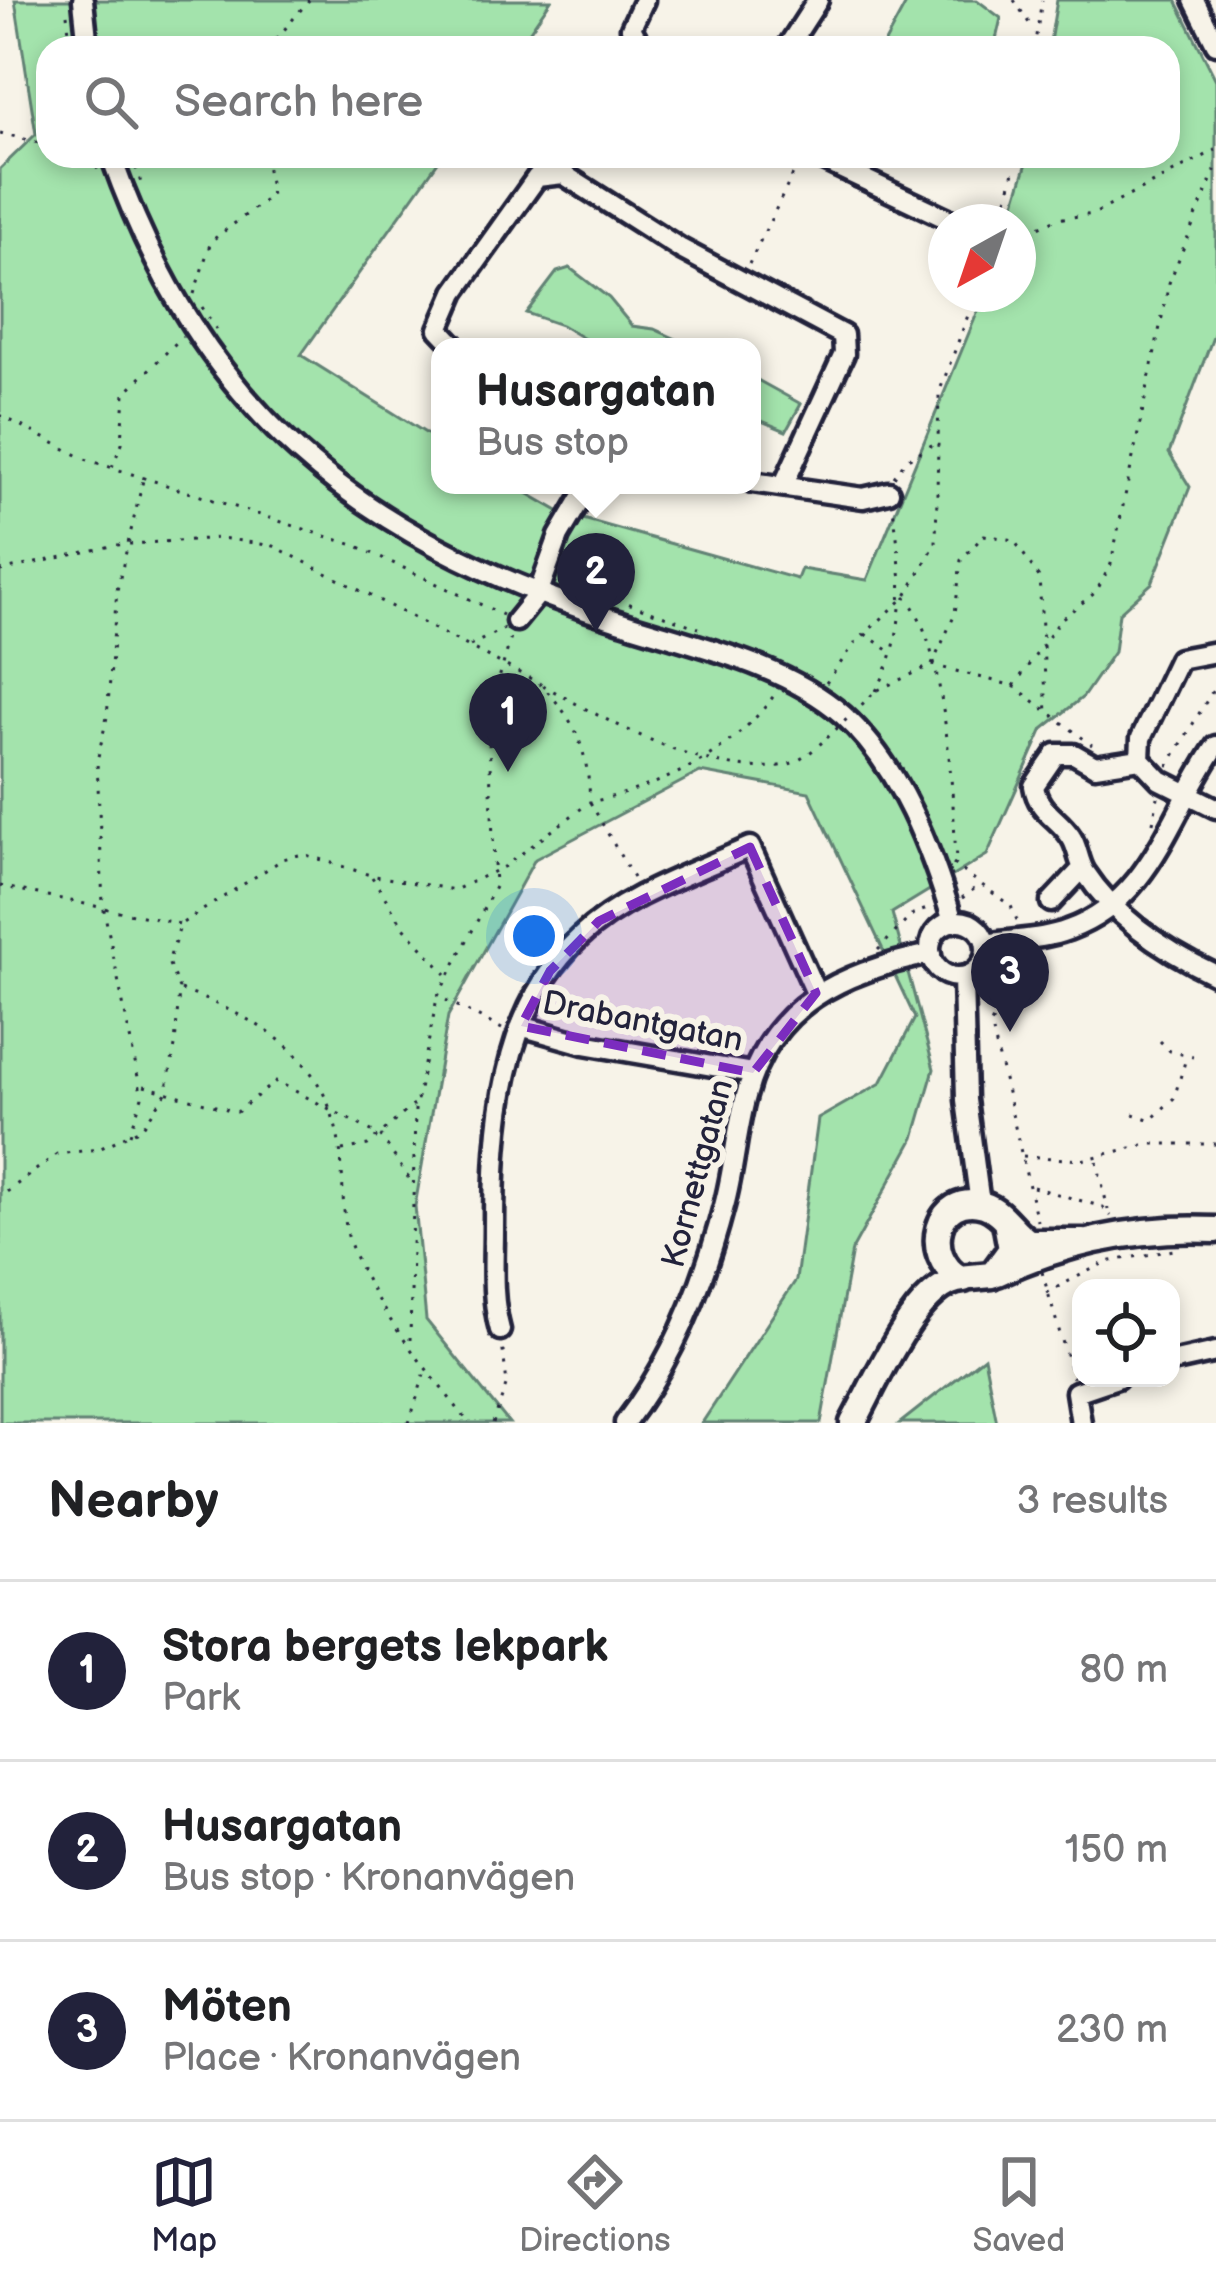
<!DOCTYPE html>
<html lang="en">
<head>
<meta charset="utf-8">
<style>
	body { margin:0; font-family:"Balsamiq Sans",sans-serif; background:#f6f6f6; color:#202124 }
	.controls { position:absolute; right:36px; bottom:36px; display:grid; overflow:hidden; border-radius:24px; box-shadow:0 6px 18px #0003 }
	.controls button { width:108px; height:108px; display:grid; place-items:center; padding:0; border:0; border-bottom:3px solid #e0e0e0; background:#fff; color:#202124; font:60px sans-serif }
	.compass { position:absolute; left:928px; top:204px; width:108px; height:108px; border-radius:50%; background:#fff; box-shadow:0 6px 18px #0003; rotate:220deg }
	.you { position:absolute; left:534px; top:936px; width:42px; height:42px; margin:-30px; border:9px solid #fff; border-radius:50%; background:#1a73e8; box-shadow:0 0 0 18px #1a73e833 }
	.badge { display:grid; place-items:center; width:78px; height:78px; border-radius:50%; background:#22223b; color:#fff; font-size:39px; font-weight:700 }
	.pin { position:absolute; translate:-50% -99px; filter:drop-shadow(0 3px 6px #0008) }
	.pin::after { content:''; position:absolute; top:63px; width:42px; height:36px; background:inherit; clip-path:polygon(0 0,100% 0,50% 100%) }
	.popup { position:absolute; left:431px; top:338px; width:330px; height:156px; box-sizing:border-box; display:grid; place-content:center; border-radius:24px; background:#fff; filter:drop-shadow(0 3px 9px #0005); font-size:39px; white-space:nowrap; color:#757577 }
	.popup b { font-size:45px; color:#202124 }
	.popup::after { content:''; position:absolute; left:50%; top:100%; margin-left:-24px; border:24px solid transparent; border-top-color:#fff }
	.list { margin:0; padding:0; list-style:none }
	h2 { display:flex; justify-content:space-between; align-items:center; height:156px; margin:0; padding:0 48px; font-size:51px }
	h2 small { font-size:39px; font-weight:400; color:#757577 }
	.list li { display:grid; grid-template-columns:78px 1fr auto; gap:36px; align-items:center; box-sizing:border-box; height:180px; padding:0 48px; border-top:3px solid #e0e0e0 }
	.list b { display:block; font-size:45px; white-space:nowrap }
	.list p { margin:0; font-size:39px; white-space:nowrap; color:#757577 }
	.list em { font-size:39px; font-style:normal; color:#757577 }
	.icon { flex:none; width:66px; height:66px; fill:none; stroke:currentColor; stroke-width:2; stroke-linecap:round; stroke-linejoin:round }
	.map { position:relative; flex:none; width:1216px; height:1423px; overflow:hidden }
	.search { position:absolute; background:#fff; box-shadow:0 6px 18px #0003; left:36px; right:36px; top:36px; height:132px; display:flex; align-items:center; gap:30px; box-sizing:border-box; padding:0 42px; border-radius:36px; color:#757577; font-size:45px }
	.sheet { height:696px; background:#fff }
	nav { display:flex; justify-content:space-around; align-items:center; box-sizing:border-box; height:168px; border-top:3px solid #e0e0e0; background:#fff; font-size:33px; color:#757577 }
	nav a { display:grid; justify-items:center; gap:6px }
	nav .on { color:#22223b }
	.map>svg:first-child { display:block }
</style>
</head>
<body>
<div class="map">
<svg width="1216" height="1423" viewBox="0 0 1216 1423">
	<rect width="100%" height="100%" fill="#f7f3e8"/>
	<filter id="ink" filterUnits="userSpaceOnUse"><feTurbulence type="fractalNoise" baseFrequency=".00833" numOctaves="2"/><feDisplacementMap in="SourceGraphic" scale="24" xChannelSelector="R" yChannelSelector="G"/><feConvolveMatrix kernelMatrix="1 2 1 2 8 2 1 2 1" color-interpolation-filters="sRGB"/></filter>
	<g filter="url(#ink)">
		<path fill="#a3e3ac" stroke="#628274" stroke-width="3" d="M15,0H551L518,48H48V156H442L301,355L440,442V485H513L562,513L797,579L801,569L867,580L985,294H1018V222H1009L1029,156H1168V48H1049L1057,0H1176L1216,80V329L1169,453L1190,487L1152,583L1119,613L1114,652L1083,697L1043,729L987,855L892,913L934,1069L914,1138L852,1250L821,1423H702L796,1280L818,1119L881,1083L915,1018L809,792L700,772L535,859L448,1016L415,1206L426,1320L509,1423H0V169L36,134Z
			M908,0H977L1001,18L994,48H882Z
			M570,268L609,298L632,326L654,329L694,347H598L561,325L526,313L557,272Z
			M752,377L801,404L786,431L752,417Z
			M984,1357L997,1423H900Z"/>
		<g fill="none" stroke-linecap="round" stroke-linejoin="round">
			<defs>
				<path id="minor" d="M83,0L88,48
					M1194,0L1216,44
					M642,48L631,28L644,0
					M787,48L818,0
					M111,156C202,412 356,535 609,618C686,644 781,661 843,715C900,766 932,851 953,922
					M815,156L946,218
					M456,347L439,329L455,292L537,177L563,174L681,249L843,335L844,354L783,486
					M752,482L863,498L889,492
					M516,621L538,594L559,536L589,485
					M1216,652L1179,659L1141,738L1140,759L1160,780L1216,808
					M1140,759L1095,766L1074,754H1056L1034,786C1038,812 1058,817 1071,837C1078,847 1078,861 1085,872C1115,918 1167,952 1216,975
					M1051,902L1082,869
					M930 949a28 28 0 1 1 56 0a28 28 0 1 1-56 0Z
					M986,944C1013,939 1042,940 1068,930C1152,900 1170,813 1216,746
					M963,977L966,1100L980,1204
					M521,1026L584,1044L753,1073
					M500,1330C491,1297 494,1263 494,1229C494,1128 500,1011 580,937C626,894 693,873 750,847L816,993
					M1171,1362L1216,1352
					M625,1423C674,1359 704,1283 724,1206C734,1170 736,1132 746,1096C770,1004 844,971 931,954
					M1081,1423L1076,1392L1117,1378"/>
				<path id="major" d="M1006,1222L1011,1249L992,1275L960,1278C921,1256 936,1191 984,1205C1003,1211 1012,1232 1029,1242H1083
					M997,1273C1067,1241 1139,1226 1216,1230
					M853,1423C875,1384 917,1281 964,1279"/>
			</defs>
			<use href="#minor" stroke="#22223b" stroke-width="27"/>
			<use href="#major" stroke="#22223b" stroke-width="33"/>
			<path stroke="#22223b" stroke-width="3" stroke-dasharray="3 9" stroke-linecap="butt" d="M1014,0L1033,29
				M67,14L70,40
				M269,48L309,0
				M1034,48L1042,0
				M0,133L48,145
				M91,156L98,170
				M132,156L142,186
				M1001,222L1018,156
				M1018,237L1056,219L1094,214L1216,150
				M749,264L800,160
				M194,294L211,241L271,196L265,156
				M202,307L216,329
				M0,415L85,459L357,546L503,615
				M112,467L122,443L125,393L183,336
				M894,477L906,460L937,442
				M0,571L116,545L221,538L274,546L539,683C576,719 588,750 590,802L505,866L455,890L370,875L303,854L283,859L181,924L168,962L179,989L175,1046L166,1093L142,1128L99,1149L57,1154L0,1197
				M561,580L699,628
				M905,597C946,637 954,806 956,865
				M865,634L891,652
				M470,646L504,628
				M932,665L955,614L961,560L984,535L1014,540L1039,577L1047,713
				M826,683L856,642L906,596L936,543L939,393L976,294
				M543,685C602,719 718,783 789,764C804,760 816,747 827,738
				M1014,686L1061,619L1096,592L1111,564L1169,283L1216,168
				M878,690L932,665L1014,686L1092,745
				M876,691C908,634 903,572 893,509
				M1168,766L1216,685
				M1153,823L1158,797
				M953,864L1011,906L1019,925
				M372,877L404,927L446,974
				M633,878L590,802C662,787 732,754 775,694
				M0,886L180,924
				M962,898L978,886
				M878,950L913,914L930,908
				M1026,957L991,1024L1037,1221
				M181,990C266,1022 330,1057 341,1157C344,1186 341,1222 352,1248C376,1312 428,1370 469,1423
				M502,1029L438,996L495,887L488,716L512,634
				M1160,1041L1170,1051L1193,1057
				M144,1086L237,1112L276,1081L381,1136L411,1182
				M1133,1114L1151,1120L1174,1098L1187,1055
				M130,1134L142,1097L103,905L97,761L107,717L117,590L144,476
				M342,1150L368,1145L413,1105
				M1023,1156L1082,1160L1147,1144H1216
				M1097,1161L1108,1210
				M1033,1187L1103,1207L1111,1216
				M1042,1272L1073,1378
				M1046,1293L1106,1262L1174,1250
				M410,1340L415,1110L437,998
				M409,1423L426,1369
				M493,1423L507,1383L502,1344"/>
			<use href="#minor" stroke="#f7f3e8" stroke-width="18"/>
			<use href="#major" stroke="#f7f3e8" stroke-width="24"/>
			<path stroke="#22223b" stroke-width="3" stroke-dasharray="3 9" stroke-linecap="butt" d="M827,738L876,691"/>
		</g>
	</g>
	<path fill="#7b2cbf" fill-opacity="0.2" stroke="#7b2cbf" stroke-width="9" stroke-dasharray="24 15" stroke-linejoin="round" d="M750,847L816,993L753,1073L521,1026L550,971L599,921Z"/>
	<g text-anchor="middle" stroke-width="12" stroke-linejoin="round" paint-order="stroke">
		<g font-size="33" fill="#22223b" stroke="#f7f3e8">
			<text transform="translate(643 1020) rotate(11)" y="12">Drabantgatan</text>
			<text transform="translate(696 1173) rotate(-75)" y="12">Kornettgatan</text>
		</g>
	</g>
</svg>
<div class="controls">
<button><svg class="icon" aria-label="locate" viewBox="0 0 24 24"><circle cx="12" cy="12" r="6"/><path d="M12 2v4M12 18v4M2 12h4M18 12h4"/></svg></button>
</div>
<svg class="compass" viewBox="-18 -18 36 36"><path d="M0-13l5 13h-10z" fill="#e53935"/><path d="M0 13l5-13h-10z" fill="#757577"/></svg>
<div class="you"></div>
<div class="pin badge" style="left:508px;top:772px">1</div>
<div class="pin badge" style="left:596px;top:632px">2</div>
<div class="popup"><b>Husargatan</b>Bus stop</div>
<div class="pin badge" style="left:1010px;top:1032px">3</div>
<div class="search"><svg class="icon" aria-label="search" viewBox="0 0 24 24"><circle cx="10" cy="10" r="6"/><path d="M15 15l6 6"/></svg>Search here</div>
</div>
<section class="sheet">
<h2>Nearby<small>3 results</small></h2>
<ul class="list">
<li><span class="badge">1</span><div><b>Stora bergets lekpark</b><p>Park</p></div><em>80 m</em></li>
<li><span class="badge">2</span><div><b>Husargatan</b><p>Bus stop · Kronanvägen</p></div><em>150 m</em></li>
<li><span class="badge">3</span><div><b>Möten</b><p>Place · Kronanvägen</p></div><em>230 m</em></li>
</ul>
</section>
<nav>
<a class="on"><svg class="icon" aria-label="map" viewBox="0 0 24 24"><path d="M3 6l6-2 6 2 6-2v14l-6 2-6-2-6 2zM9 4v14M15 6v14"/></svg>Map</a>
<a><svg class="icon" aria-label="directions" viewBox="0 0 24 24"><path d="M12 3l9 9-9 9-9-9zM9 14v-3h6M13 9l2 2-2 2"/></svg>Directions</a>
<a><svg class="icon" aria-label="saved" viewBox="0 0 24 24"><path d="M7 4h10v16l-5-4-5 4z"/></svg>Saved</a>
</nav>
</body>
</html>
